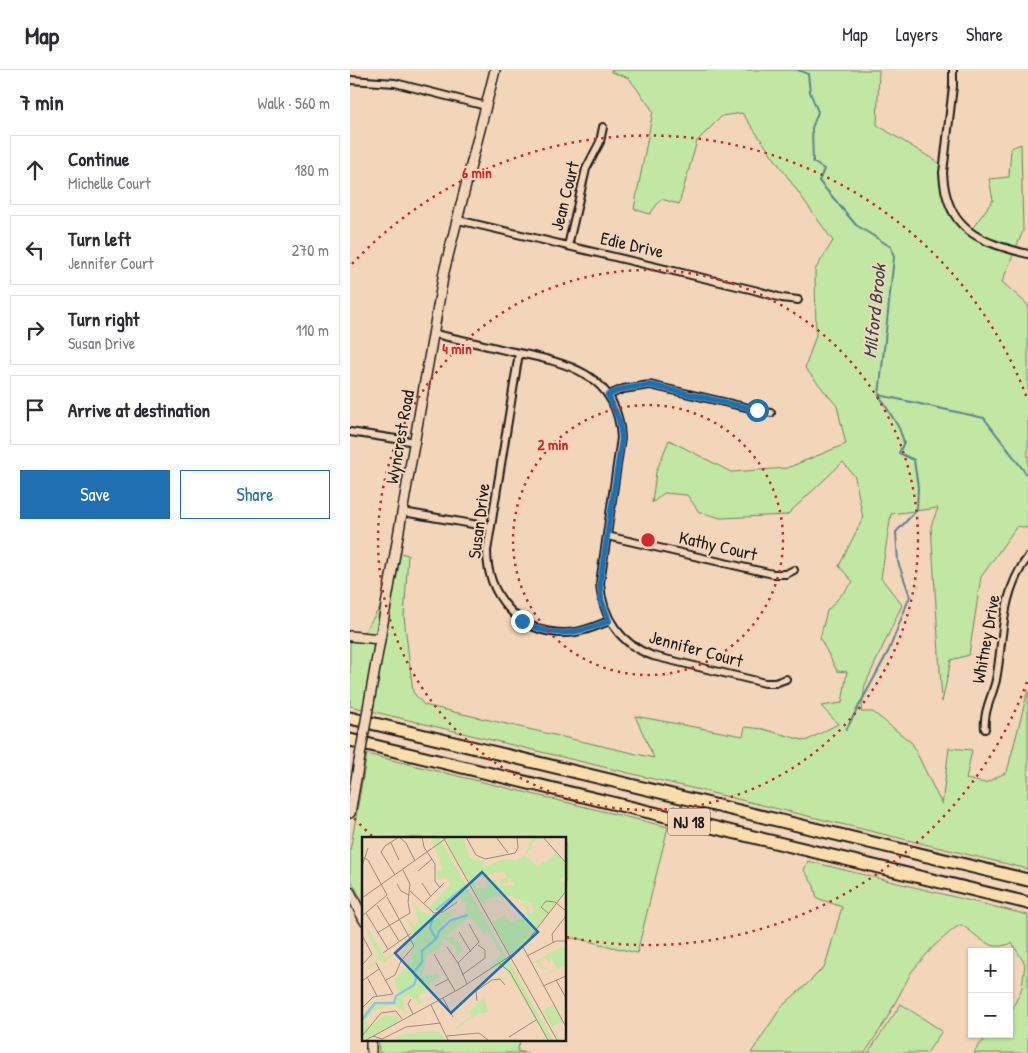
<!DOCTYPE html>
<html lang="en">
<head>
<meta charset="utf-8">
<style>
	body { margin:0; font-family:"Patrick Hand",sans-serif; background:#f2f2f3; color:#2b2b33 }
	.controls { position:absolute; right:15px; bottom:15px; display:grid; overflow:hidden; border-radius:0px; box-shadow:0 1px 4px #0004 }
	.controls button { width:45px; height:45px; display:grid; place-items:center; padding:0; border:0; border-bottom:1px solid #e1e1e2; background:#fff; color:#2b2b33; font:25px sans-serif }
	.stop { position:absolute; width:15px; height:15px; margin:-11px; border:4px solid #1f6fb2; border-radius:50%; background:#fff }
	.stop.end { background:#1f6fb2; border-color:#fff; box-shadow:0 1px 5px #0008 }
	.list { margin:0; padding:0; list-style:none }
	h2 { display:flex; justify-content:space-between; align-items:center; height:65px; margin:0; padding:0 20px; font-size:21px }
	h2 small { font-size:16px; font-weight:400; color:#7c7c81 }
	.list li { display:grid; grid-template-columns:32px 1fr auto; gap:15px; align-items:center; box-sizing:border-box; height:70px; margin:0 10px 10px; padding:0 10px; border:1px solid #e1e1e2; border-radius:0px }
	.list b { display:block; font-size:19px; white-space:nowrap }
	.list p { margin:0; font-size:16px; white-space:nowrap; color:#7c7c81 }
	.list em { font-size:16px; font-style:normal; color:#7c7c81 }
	.actions { display:flex; gap:10px; padding:15px 20px }
	.actions a { flex:1; padding:11px 0; border:1px solid #1f6fb2; border-radius:0px; text-align:center; font-size:18px; color:#1f6fb2 }
	.actions .main { background:#1f6fb2; color:#fff }
	.icon { flex:none; width:28px; height:28px; fill:none; stroke:currentColor; stroke-width:2; stroke-linecap:round; stroke-linejoin:round }
	.map { position:relative; flex:none; width:678px; height:983px; overflow:hidden }
	header { display:flex; align-items:center; gap:30px; box-sizing:border-box; height:70px; padding:0 25px; background:#fff; border-bottom:1px solid #e1e1e2 }
	header strong { font-size:24px }
	nav { display:flex; gap:28px; margin-inline-start:auto; font-size:18px }
	main { display:flex }
	aside { flex:1; background:#fff }
	.map>svg:first-child { display:block }
</style>
</head>
<body>
<header>
<strong>Map</strong>
<nav><a>Map</a><a>Layers</a><a>Share</a></nav>
</header>
<main>
<aside>
<h2>7 min<small>Walk · 560 m</small></h2>
<ul class="list">
<li><svg class="icon" aria-label="ahead" viewBox="0 0 24 24"><path d="M12 20V5M6 11l6-6 6 6"/></svg><div><b>Continue</b><p>Michelle Court</p></div><em>180 m</em></li>
<li><svg class="icon" aria-label="left" viewBox="0 0 24 24"><path d="M17 20v-9H6M10 6l-5 5 5 5"/></svg><div><b>Turn left</b><p>Jennifer Court</p></div><em>270 m</em></li>
<li><svg class="icon" aria-label="right" viewBox="0 0 24 24"><path d="M7 20v-9h11M14 6l5 5-5 5"/></svg><div><b>Turn right</b><p>Susan Drive</p></div><em>110 m</em></li>
<li><svg class="icon" aria-label="arrive" viewBox="0 0 24 24"><path d="M6 21V4h12l-3 4 3 4H6"/></svg><div><b>Arrive at destination</b></div></li>
</ul>
<div class="actions"><a class="main">Save</a><a>Share</a></div>
</aside>
<div class="map">
<svg width="678" height="983" viewBox="0 0 678 983">
	<rect width="100%" height="100%" fill="#f3d5b9"/>
	<filter id="ink" filterUnits="userSpaceOnUse"><feTurbulence type="fractalNoise" baseFrequency=".02" numOctaves="2"/><feDisplacementMap in="SourceGraphic" scale="10" xChannelSelector="R" yChannelSelector="G"/><feConvolveMatrix kernelMatrix="1 2 1 2 8 2 1 2 1" color-interpolation-filters="sRGB"/></filter>
	<g filter="url(#ink)">
		<path fill="#c1e7a2" stroke="#6e825f" d="M261,0H529L527,55L589,93L601,143L619,163L643,130L639,109L659,107L661,78L671,74L673,161L652,212L678,235V458L667,456L631,507L619,585L601,590L592,632L581,456L588,438L541,444L531,508L552,535L515,615L511,642H523L562,673L592,735L599,678L622,680L616,709L635,713L657,702L678,620V799L0,636V564H13L39,523L46,482L58,485L54,547L63,622L74,635L304,688L285,646L393,666L395,657L413,659L456,671L488,654L471,636L492,633L497,602L487,601L470,568L477,541L503,512L489,496L513,448L505,407L493,392L437,445L371,448L349,442L337,425L314,423L302,433L306,402L319,370L381,402L437,398L496,374L487,336L455,298L466,265L465,200L483,171L392,43L372,46L347,71L329,134L311,129L300,144L284,139L303,41L279,8L261,2Z
			M17,684L318,757L287,883L225,868L215,869V768H14V834L0,808V781Z
			M458,791L678,845V983H624L628,976L641,964H659V946L672,918L675,894L662,873C659,874 654,876 650,876C636,878 623,861 611,855L605,858L584,876L562,901L536,950L515,983H401L432,936L456,915L475,896L492,837L467,828L464,816L454,800Z
			M551,934L592,961L577,983H518Z
			M28,969H171L167,981L178,983H29Z"/>
		<g fill="none" stroke-linecap="round" stroke-linejoin="round">
			<path stroke="#5c8296" stroke-width="2" d="M448,0L458,4L460,22L468,42L462,58L463,92L474,99L469,111L506,155L541,177L544,187L529,325L634,348L678,406
				M496,660L539,580L560,526L548,492L546,462L567,440L568,417L564,390L549,383L554,372L549,358L529,325"/>
			<defs>
				<path id="street" d="M603,0V16L593,103C596,160 629,172 678,184
					M0,10L45,13L136,36
					M108,150L404,220L432,228L448,230
					M218,176L236,99L250,72L253,57
					M84,264C109,269 134,275 159,281C213,292 268,301 271,368L250,513C252,547 270,574 303,586L415,613H425L436,609
					M169,283L137,481C137,524 168,563 214,563C230,563 244,557 259,551
					M259,325L273,319L300,315L421,343
					M0,362L66,372
					M53,442L140,457
					M257,466L423,504H436L444,500
					M635,659C633,642 642,627 646,610C654,568 650,524 678,487"/>
				<path id="secondary" d="M0,566L30,569
					M19,633L94,202L145,0
					M0,743L9,692
					M0,822L14,850
					M21,983V969"/>
				<path id="highway" d="M0,648L678,810
					M0,670L678,833"/>
			</defs>
			<use href="#street" stroke="#1c1c1c" stroke-width="10"/>
			<use href="#secondary" stroke="#1c1c1c" stroke-width="12"/>
			<use href="#highway" stroke="#1c1c1c" stroke-width="15"/>
			<use href="#street" stroke="#f3d5b9" stroke-width="6"/>
			<use href="#secondary" stroke="#f3d5b9" stroke-width="9"/>
			<use href="#highway" stroke="#faddab" stroke-width="11"/>
			<defs>
				<path id="secondary-bridge" d="M9,692L19,633"/>
			</defs>
			<use href="#secondary-bridge" stroke="#1c1c1c" stroke-width="12" stroke-linecap="butt"/>
			<use href="#secondary-bridge" stroke="#f3d5b9" stroke-width="9"/>
		</g>
	</g>
	<g fill="none" stroke-linecap="round" stroke-linejoin="round" filter="url(#ink)">
		<path stroke="#1f6fb2" stroke-width="6" d="M172,551C203,569 228,564 259,551L251,529L250,513L272,368L269,350L258,325L273,319L300,315L407,340"/>
	</g>
	<g fill="none" stroke="#d62828" stroke-width="2.5" stroke-dasharray="2.5 5">
		<circle cx="298" cy="470" r="135"/>
		<circle cx="298" cy="470" r="270"/>
		<path d="M677 612A405 405 0 0 1 217 867M22 766A405 405 0 0 1 2 746M2 194A405 405 0 0 1 677 328"/>
	</g>
	<g text-anchor="middle" stroke-width="4" stroke-linejoin="round" paint-order="stroke">
		<rect fill="#f3d5b9" stroke="#5c544b" stroke-width="1" x="318" y="738.5" width="42" height="27" rx="4"/>
		<g font-size="16" font-weight="bold" fill="#1c1c1c">
			<text x="339" y="758">NJ 18</text>
		</g>
		<g font-size="18" fill="#1c1c1c" stroke="#f3d5b9">
			<text transform="translate(215 126) rotate(-76)" y="6">Jean Court</text>
			<text transform="translate(282 175) rotate(13)" y="6">Edie Drive</text>
			<text transform="translate(50 367) rotate(-80)" y="6">Wyncrest Road</text>
			<text transform="translate(129 451) rotate(-83)" y="6">Susan Drive</text>
			<text transform="translate(368 476) rotate(13)" y="6">Kathy Court</text>
			<text transform="translate(636 569) rotate(-80)" y="6">Whitney Drive</text>
			<text transform="translate(346 579) rotate(15)" y="6">Jennifer Court</text>
		</g>
		<g font-size="19" font-style="italic" fill="#36464f" stroke="#f3d5b9">
			<text transform="translate(524 241) rotate(-84)" y="7">Milford Brook</text>
		</g>
	</g>
	<g transform="translate(12 767)">
		<rect width="204" height="204" fill="#f3d5b9"/>
		<path d="M69,0H77L191,203H186L145,134L138,128L127,131L139,117L125,93L123,97L107,79L83,100H92L102,113L95,117L93,109L81,101L78,111L64,119L61,138L67,139L74,136L78,139L68,146V153L56,159L60,166L53,169L56,165L47,158L41,161L43,176L32,167L13,173L4,182L8,190L22,179H34L37,184L2,203L0,178L10,167L30,165L37,158L32,142L50,125L49,116L52,108L40,110L54,101L45,81L53,89L56,84L51,64L59,75L74,79L96,71L80,88L84,91L91,83L103,78L105,64L100,67L101,63L97,60L74,75L66,71L89,47L84,40L76,43L74,35L81,33ZM88,0H101L108,21L122,24V30L142,22L154,23L163,18L171,0H179L180,3L175,2L169,7L170,11L177,5L163,18L176,30L182,24L183,25L177,31L194,16L204,27L203,39L197,43L204,47V53L160,110L148,118L130,85L143,78L149,85L161,80L160,76L165,78V74L161,68L158,70L159,75L157,69L165,65L168,77L173,74L169,66L148,59L129,60L123,63L122,70L84,3ZM142,34L145,41L138,42L139,47L146,46V40L153,48L136,49L134,43L125,44L126,51H114L112,45L115,41ZM5,89L23,121L37,113L22,126L18,123L4,134L17,119L7,101ZM199,110L204,111V128L178,140L195,131L189,121L187,126L184,121L178,124L180,130L185,131L181,133L177,126H170ZM122,160L126,175L116,177L87,196L109,179L108,174ZM192,168L201,185L191,190L199,203H197L181,173ZM70,194L78,196L84,203H31L41,197Z" fill="#c1e7a2" fill-rule="evenodd"/>
		<path fill="none" stroke="#86c6e7" stroke-width="2.5" d="M74,73L104,49M75,101L77,94L89,83L106,78M0,183L13,166H32L34,159L52,148L54,142L52,135L60,125V114L74,102L68,91L72,77"/>
		<path fill="none" stroke="#9d8b7a" stroke-width="1" d="M37,0L44,6L53,24M60,0L62,10L73,27V44L78,51M81,0L195,203M104,0L114,18L123,22L153,16L156,11L155,0M134,0L146,16M181,0L204,26M29,6L37,23M0,20L6,23L25,58L0,79M0,29L6,11M56,34L70,22M33,38L19,15L23,9L37,0M60,46L69,60M35,47L39,54L47,58M48,54L72,76L81,75L95,65M0,61L86,0M61,67L82,46M15,68L37,104M4,76L26,112M187,77L179,70L184,64L193,65L204,74M97,95L109,115M15,96L48,76L46,65L48,47L41,33M0,98L10,117L0,128M191,105L190,97L204,79M85,110L96,126M161,110L204,190M21,116L48,97M72,117L93,154M165,119L194,104H204M137,126L148,135L186,203M100,138L123,121V113L116,108M5,140L15,159M24,143L33,138L39,124L52,109L25,60M194,143L204,161M0,144L17,132M105,147L96,126L117,105L107,87M73,149L87,142M181,149L204,139M81,161L91,180M49,162L46,167L51,177M115,164L114,154L130,143L138,142L143,148M69,168L86,203M0,171L11,160L31,157L14,126M0,199L19,176L34,174L40,182M11,199L20,202L44,190L79,186M85,199L117,196L126,203M147,200L174,183M4,203L99,151L160,111L204,54"/>
		<path fill="#1f6fb2" fill-opacity="0.15" stroke="#1f6fb2" stroke-width="2.5" d="M120,35L176,95L89,176L33,116Z"/>
		<rect width="204" height="204" fill="none" stroke="#1c1c1c" stroke-width="2.5"/>
	</g>
	<circle cx="298" cy="470" r="8" fill="#d62828" stroke="#f3d5b9" stroke-width="2.5"/>
	<g font-size="15" text-anchor="middle" font-weight="bold" fill="#d62828" stroke="#f3d5b9" stroke-width="4" stroke-linejoin="round" paint-order="stroke">
		<text x="127" y="108">6 min</text>
		<text x="107" y="284">4 min</text>
		<text x="203" y="380">2 min</text>
	</g>
</svg>
<div class="controls">
<button>+</button>
<button>−</button>
</div>
<div class="stop" style="left:407px;top:340px"></div>
<div class="stop end" style="left:172px;top:551px"></div>
</div>
</main>
</body>
</html>
